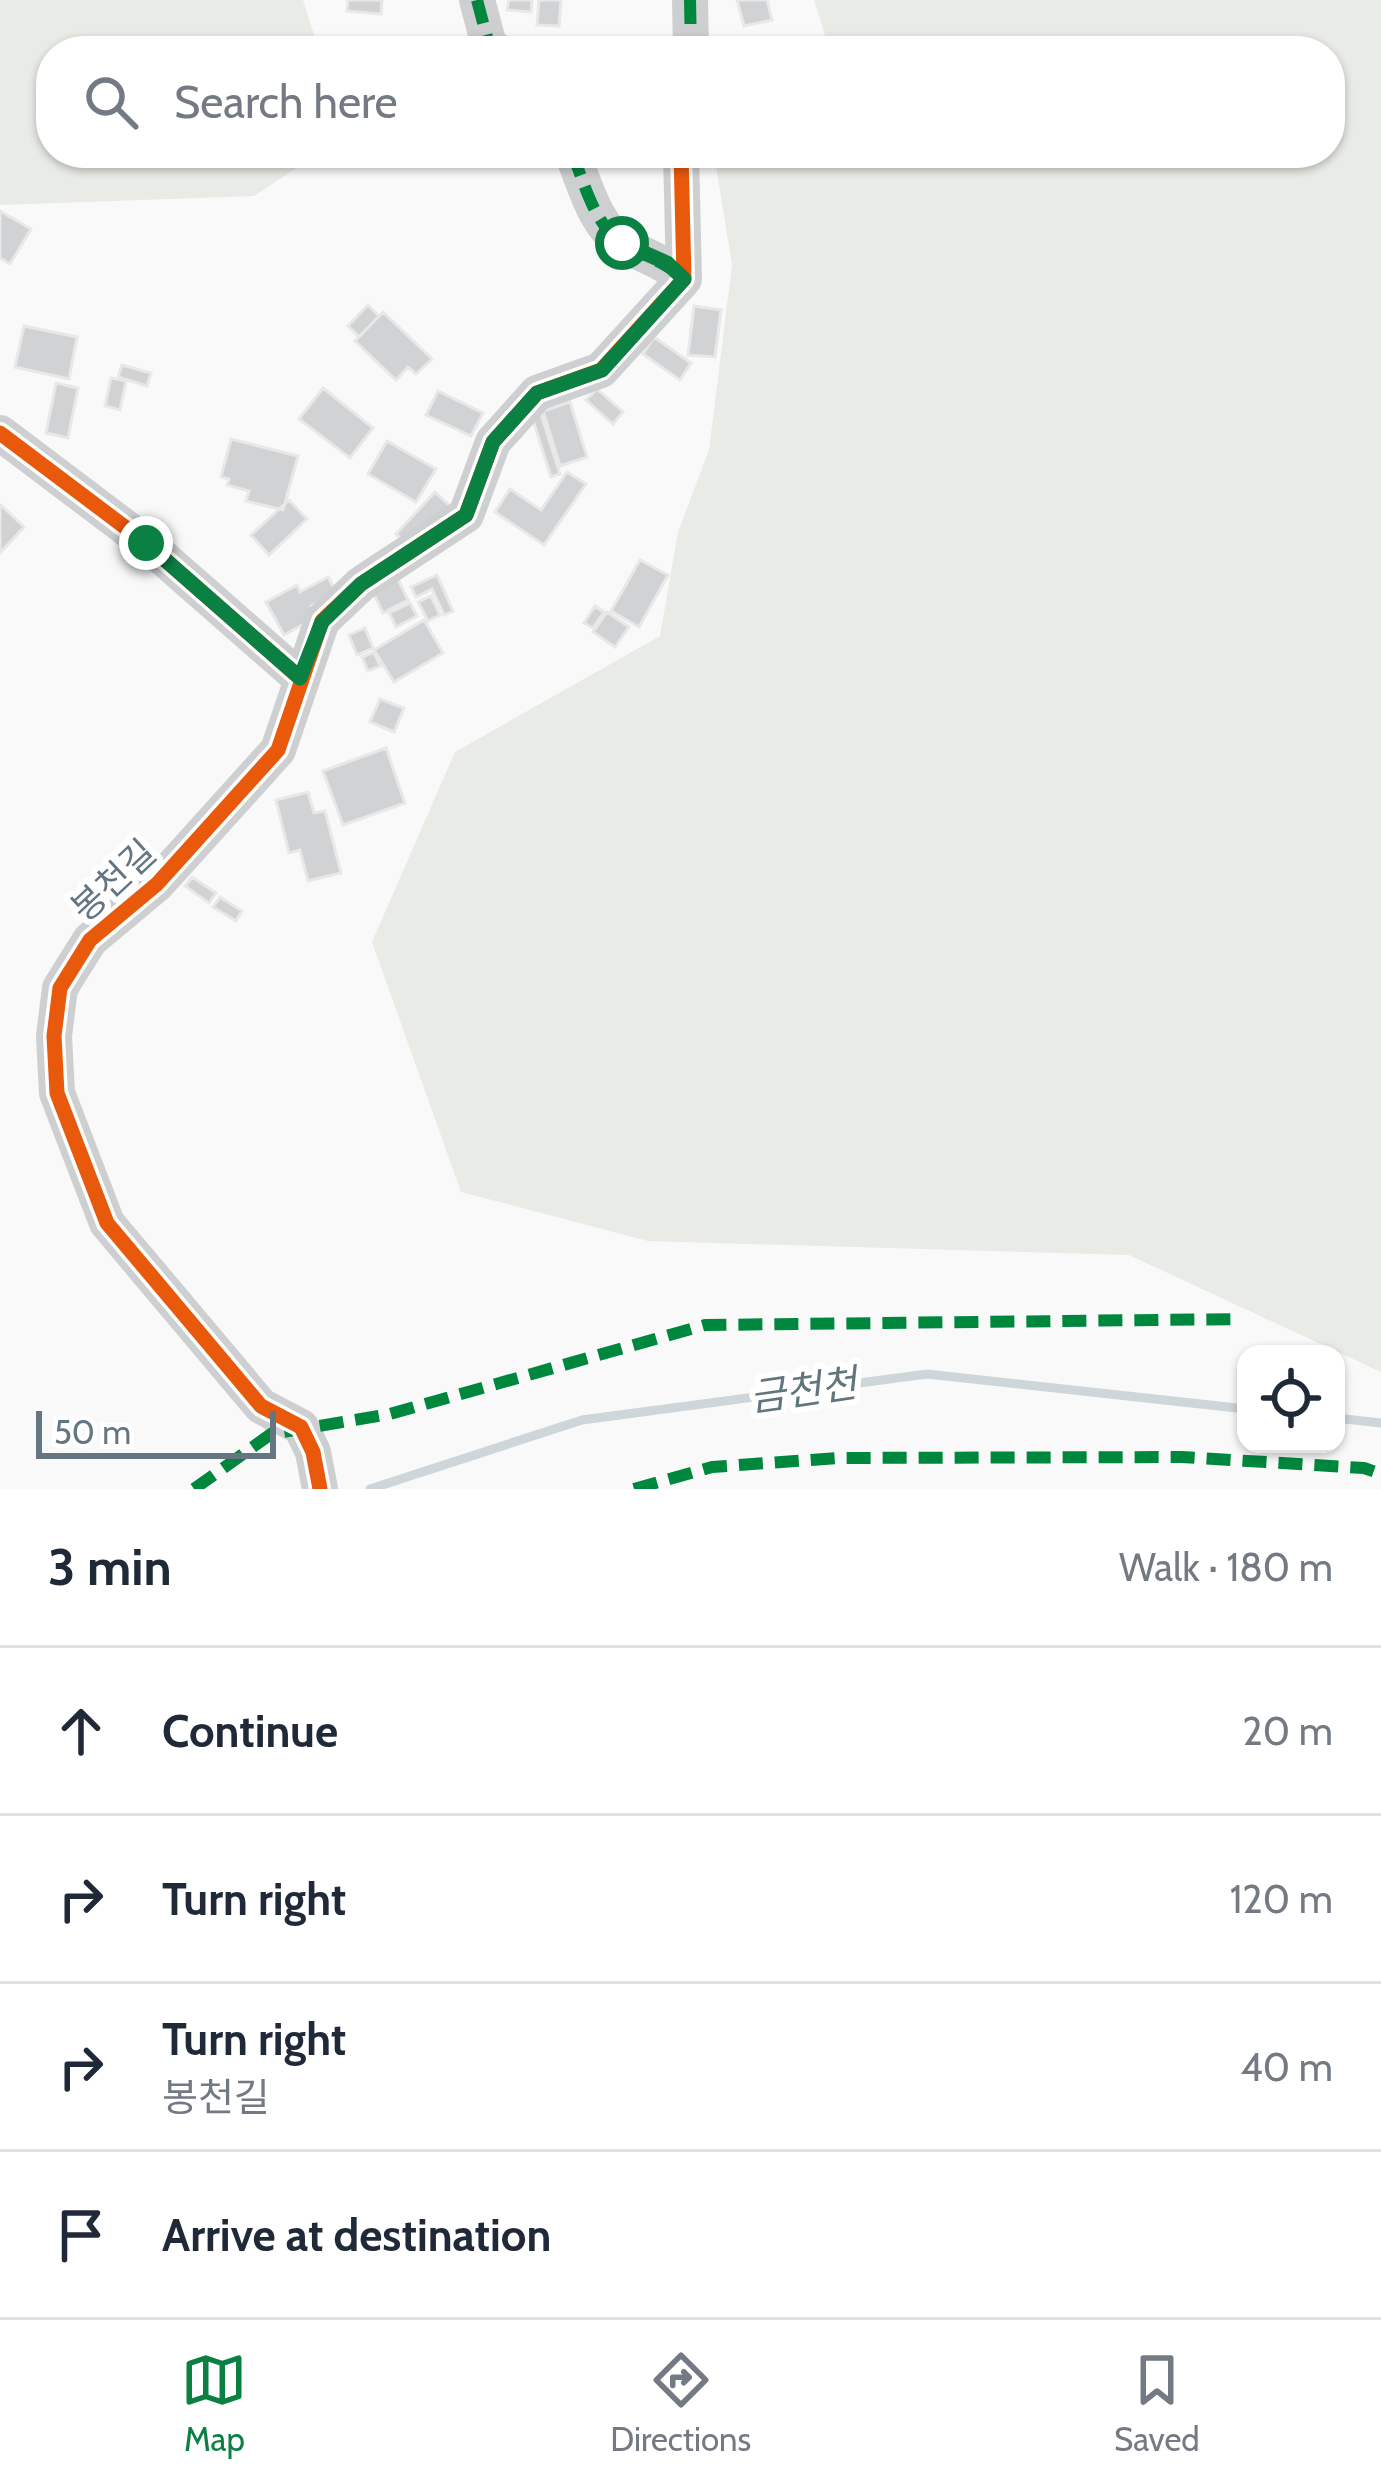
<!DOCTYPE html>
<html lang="en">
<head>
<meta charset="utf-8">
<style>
	body { margin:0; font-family:Cabin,"Noto Sans KR",sans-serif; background:#f6f6f7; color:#1f2937 }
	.controls { position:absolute; right:36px; bottom:36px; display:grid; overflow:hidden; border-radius:24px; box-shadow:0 3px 9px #0004 }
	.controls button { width:108px; height:108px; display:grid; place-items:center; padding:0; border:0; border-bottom:3px solid #e0e1e3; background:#fff; color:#1f2937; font:60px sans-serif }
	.scale { position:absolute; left:36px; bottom:30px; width:240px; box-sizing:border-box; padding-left:12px; border:6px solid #657683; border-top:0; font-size:33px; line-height:42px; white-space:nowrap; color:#657683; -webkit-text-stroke:9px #fff; paint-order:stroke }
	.stop { position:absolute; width:36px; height:36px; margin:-27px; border:9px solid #0b8043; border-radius:50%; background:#fff }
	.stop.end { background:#0b8043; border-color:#fff; box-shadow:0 3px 12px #0008 }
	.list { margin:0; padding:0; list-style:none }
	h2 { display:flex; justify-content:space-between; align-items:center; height:156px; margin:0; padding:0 48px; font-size:51px }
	h2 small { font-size:39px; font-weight:400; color:#747a83 }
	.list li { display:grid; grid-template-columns:78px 1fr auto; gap:36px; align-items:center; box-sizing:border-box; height:168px; padding:0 48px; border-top:3px solid #e0e1e3 }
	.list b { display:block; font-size:45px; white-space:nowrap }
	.list p { margin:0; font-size:39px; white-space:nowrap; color:#747a83 }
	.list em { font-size:39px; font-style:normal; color:#747a83 }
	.icon { flex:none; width:66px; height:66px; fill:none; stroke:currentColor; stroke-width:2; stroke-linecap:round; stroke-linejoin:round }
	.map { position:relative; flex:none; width:1381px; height:1489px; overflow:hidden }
	.search { position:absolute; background:#fff; box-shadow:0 3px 9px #0004; left:36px; right:36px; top:36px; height:132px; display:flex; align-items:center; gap:30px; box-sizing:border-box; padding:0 42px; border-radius:48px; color:#747a83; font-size:45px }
	.sheet { height:828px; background:#fff }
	nav { display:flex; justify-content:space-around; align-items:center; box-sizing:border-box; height:168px; border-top:3px solid #e0e1e3; background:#fff; font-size:33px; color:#747a83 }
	nav a { display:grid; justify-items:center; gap:6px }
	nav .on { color:#0b8043 }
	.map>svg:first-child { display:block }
</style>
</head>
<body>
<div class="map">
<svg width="1381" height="1489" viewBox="0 0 1381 1489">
	<rect width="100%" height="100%" fill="#f9f9f9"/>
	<path fill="#e8ebe6" d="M0,0H303L319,51H51V153H319L254,196L0,205Z
		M814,0H1381V1372L1129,1255L648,1241L461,1192L372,942L455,752L660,636L678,532L709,450L732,265L714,153H1330V51H830Z"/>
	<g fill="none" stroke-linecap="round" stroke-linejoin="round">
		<path stroke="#ced6d9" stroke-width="9" d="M1336,1418L1381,1423
			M370,1489L582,1420L927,1374L1246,1409"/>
	</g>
	<path fill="#d0d2d3" stroke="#e8e8e8" stroke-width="3" d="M348,0H382L381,14L347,11Z
		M509,0H532L531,12L507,10Z
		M539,0H561L559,26L537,25Z
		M737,0H767L772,20L744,26Z
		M0,211L31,229L10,264L0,258Z
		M368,305L379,316L359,337L348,326Z
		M694,306L721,310L715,357L688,355Z
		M383,312L432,359L416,374L408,367L396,380L355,341Z
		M24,326L77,337L69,379L15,367Z
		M654,337L691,363L680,380L643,354Z
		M122,365L151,373L147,386L118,377Z
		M111,378L126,381L120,410L105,406Z
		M56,383L78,388L68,438L46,433Z
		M323,388L373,428L350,458L299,419Z
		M597,389L623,412L613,424L586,400Z
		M438,391L483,413L471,436L426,415Z
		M570,402L587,457L560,466L543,411Z
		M541,414L560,474L551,477L532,417Z
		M231,439L298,456L283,510L246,501L249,491L227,485L229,479L221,477Z
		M387,441L436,469L416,502L368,474Z
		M567,472L586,484L544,545L495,512L510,489L541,510Z
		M435,492L450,506L411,547L396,534Z
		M289,500L307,519L269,555L251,535Z
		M1,505L24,527L0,553V506Z
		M640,560L668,575L639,627L611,611Z
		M437,575L453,611L444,615L432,589L416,597L411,587Z
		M328,577L336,592L311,606L317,617L284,635L266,602L297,585L300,592Z
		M397,577L408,600L383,613L372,590Z
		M431,596L440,615L428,621L418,602Z
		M410,603L417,616L396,627L389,613Z
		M595,606L604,612L593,628L584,623Z
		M607,612L629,627L615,647L593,632Z
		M424,620L443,653L394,682L374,650Z
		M365,628L373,648L357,655L349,635Z
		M374,652L380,666L368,671L362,657Z
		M380,699L404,708L394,732L370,722Z
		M386,748L405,803L343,825L323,771Z
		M308,792L314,813L325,811L341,873L308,881L300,850L289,853L276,800Z
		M192,877L216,893L209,903L185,886Z
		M220,897L242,911L236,921L213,907Z"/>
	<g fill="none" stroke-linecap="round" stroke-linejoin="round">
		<path stroke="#cecfd0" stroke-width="36" d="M477,0L489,45L497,51
			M690,0L691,51
			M572,153C585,184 594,226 625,245C646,257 666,262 684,279
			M0,433L146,543L300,678
			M320,1489L313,1452L301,1427L261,1406L107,1223L57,1093L54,1036L60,988L90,940L157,884L278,750L322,621L361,584L466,515L493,442L537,393L601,370L684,279L681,153"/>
		<path stroke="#00873e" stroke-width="12" stroke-dasharray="24 12" stroke-linecap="butt" d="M477,0L489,45L497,51
			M690,0L691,51
			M572,153C585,184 594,226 625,245C646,257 666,262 684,279
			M194,1489L271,1434L390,1414L705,1325L1242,1319
			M634,1489L712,1467L837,1458L1182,1457L1364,1468L1381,1474"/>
		<defs>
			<path id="cycleway" d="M0,433L146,543L300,678
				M320,1489L313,1452L301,1427L261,1406L107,1223L57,1093L54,1036L60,988L90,940L157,884L278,750L322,621L361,584L466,515L493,442L537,393L601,370L684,279L681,153"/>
		</defs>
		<use href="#cycleway" stroke="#fff" stroke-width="22"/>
		<use href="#cycleway" stroke="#e8590c" stroke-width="15"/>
	</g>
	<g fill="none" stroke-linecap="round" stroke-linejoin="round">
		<path stroke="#0b8043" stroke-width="15" d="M146,543L300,678L322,622L361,584L466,515L493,442L537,393L602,370L684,279L667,263L622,243"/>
	</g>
	<g text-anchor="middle" stroke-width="12" stroke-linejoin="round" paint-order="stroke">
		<g font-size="36" fill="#657683" stroke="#fff">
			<text transform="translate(113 880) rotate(-43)" y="13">봉천길</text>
		</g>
		<g font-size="39" font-style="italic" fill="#60757c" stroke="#fff">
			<text transform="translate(803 1390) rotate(-8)" y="14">금천천</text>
		</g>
	</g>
</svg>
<div class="controls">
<button><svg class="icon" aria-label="locate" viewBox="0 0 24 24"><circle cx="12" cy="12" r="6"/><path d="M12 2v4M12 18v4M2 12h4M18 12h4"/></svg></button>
</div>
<div class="scale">50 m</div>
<div class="stop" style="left:622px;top:243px"></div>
<div class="stop end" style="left:146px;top:543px"></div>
<div class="search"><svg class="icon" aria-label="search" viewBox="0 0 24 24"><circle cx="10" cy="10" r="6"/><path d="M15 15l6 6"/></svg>Search here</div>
</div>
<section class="sheet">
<h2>3 min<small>Walk · 180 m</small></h2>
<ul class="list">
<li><svg class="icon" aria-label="ahead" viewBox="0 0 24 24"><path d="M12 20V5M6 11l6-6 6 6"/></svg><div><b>Continue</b></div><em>20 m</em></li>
<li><svg class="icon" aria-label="right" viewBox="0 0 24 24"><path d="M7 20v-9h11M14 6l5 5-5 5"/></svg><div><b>Turn right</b></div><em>120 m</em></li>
<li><svg class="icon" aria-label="right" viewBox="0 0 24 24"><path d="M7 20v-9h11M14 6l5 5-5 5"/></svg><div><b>Turn right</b><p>봉천길</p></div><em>40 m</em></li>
<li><svg class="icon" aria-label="arrive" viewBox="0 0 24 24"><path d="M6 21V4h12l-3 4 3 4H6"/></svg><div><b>Arrive at destination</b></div></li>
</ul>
</section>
<nav>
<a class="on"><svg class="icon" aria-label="map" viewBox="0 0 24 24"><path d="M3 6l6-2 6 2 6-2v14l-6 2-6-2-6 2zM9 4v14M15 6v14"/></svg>Map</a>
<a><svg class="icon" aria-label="directions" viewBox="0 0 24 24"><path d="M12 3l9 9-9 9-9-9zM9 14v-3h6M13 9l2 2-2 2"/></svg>Directions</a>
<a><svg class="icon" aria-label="saved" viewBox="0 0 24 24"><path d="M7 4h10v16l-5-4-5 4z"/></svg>Saved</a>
</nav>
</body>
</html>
